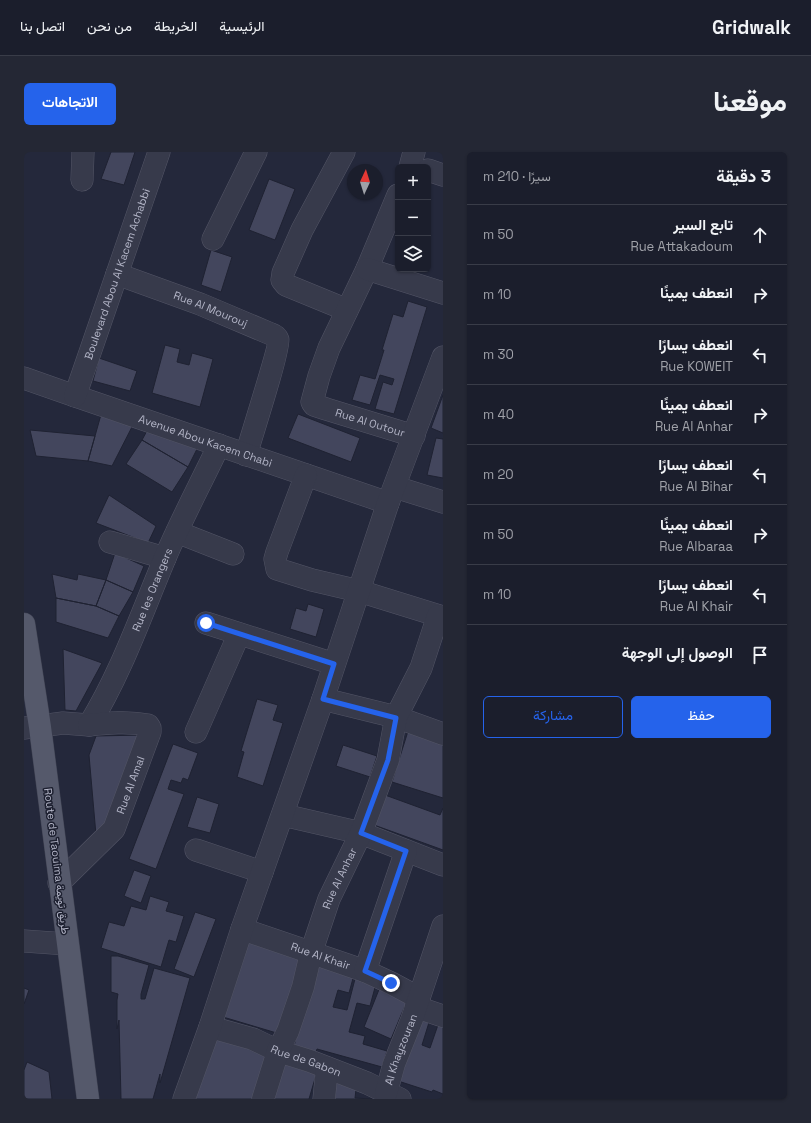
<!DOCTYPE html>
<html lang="ar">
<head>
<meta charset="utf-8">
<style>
	body { margin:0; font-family:"Space Grotesk",Vazirmatn,sans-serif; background:#242734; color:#f1f3f6; direction:rtl }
	.controls { position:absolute; right:12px; top:12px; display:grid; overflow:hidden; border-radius:6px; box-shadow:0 1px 3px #0004 }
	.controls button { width:36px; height:36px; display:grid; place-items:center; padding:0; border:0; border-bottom:1px solid #393c48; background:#1b1e2c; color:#f1f3f6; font:20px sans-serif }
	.compass { position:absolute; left:323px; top:12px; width:36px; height:36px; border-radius:50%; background:#1b1e2c; box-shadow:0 1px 3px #0004; rotate:4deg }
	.stop { position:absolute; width:12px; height:12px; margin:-9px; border:3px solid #2563eb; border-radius:50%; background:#fff }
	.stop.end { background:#2563eb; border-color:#fff; box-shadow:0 1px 4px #0008 }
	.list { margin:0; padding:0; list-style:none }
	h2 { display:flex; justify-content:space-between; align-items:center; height:52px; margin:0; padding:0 16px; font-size:17px }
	h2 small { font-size:13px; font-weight:400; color:#a0a2a9 }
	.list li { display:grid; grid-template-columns:26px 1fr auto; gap:12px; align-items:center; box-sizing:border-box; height:60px; padding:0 16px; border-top:1px solid #393c48 }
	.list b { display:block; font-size:15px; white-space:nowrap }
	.list p { margin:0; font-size:13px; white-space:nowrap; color:#a0a2a9 }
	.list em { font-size:13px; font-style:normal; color:#a0a2a9 }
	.actions { display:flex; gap:8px; padding:12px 16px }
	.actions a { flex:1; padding:9px 0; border:1px solid #2563eb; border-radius:6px; text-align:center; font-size:14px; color:#2563eb }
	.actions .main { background:#2563eb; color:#fff }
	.icon { flex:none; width:22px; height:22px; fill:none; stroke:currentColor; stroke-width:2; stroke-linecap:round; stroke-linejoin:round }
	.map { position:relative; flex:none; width:419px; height:947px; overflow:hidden; direction:ltr; border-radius:6px }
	header { display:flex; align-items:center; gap:24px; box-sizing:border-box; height:56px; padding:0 20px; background:#1b1e2c; border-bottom:1px solid #393c48 }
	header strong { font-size:19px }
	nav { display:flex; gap:22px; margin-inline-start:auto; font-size:14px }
	.intro { display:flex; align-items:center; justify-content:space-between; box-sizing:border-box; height:96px; padding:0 24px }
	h1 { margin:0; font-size:28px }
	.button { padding:10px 18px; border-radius:6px; background:#2563eb; color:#fff; font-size:14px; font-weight:700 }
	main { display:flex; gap:24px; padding:0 24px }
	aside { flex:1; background:#1b1e2c; border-radius:6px; box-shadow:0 1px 3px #0004 }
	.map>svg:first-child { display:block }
</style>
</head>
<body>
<header>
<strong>Gridwalk</strong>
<nav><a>الرئيسية</a><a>الخريطة</a><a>من نحن</a><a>اتصل بنا</a></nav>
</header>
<div class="intro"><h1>موقعنا</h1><a class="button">الاتجاهات</a></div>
<main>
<aside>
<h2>3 دقيقة<small>سيرًا · 210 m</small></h2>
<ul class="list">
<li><svg class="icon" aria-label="ahead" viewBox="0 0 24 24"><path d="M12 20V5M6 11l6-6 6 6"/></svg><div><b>تابع السير</b><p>Rue Attakadoum</p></div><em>50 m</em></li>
<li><svg class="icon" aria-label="right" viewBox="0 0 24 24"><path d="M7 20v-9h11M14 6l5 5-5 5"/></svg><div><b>انعطف يمينًا</b></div><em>10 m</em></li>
<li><svg class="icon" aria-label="left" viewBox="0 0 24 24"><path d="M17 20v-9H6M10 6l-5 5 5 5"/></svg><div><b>انعطف يسارًا</b><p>Rue KOWEIT</p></div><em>30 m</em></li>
<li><svg class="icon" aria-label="right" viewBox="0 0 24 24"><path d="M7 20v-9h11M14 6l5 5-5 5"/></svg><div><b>انعطف يمينًا</b><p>Rue Al Anhar</p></div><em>40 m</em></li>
<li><svg class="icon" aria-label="left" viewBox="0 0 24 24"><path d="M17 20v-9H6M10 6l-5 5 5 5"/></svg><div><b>انعطف يسارًا</b><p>Rue Al Bihar</p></div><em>20 m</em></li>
<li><svg class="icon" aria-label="right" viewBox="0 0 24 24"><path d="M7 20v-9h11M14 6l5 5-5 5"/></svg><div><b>انعطف يمينًا</b><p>Rue Albaraa</p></div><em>50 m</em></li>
<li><svg class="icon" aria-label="left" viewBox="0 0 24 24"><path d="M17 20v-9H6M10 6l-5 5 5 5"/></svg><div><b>انعطف يسارًا</b><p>Rue Al Khair</p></div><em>10 m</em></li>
<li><svg class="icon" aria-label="arrive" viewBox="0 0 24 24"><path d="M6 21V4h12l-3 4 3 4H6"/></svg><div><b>الوصول إلى الوجهة</b></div></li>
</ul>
<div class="actions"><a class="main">حفظ</a><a>مشاركة</a></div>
</aside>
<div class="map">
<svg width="419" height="947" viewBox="0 0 419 947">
	<rect width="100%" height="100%" fill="#24283b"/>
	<path fill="#43465d" stroke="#1f2232" d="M87,0H111L100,33L77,27Z
		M245,27L271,37L251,88L225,78Z
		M187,98L208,105L197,140L177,133Z
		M384,149L403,155L370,262L351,257L359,230L368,233L370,227L356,223L346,253L328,248L336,223L351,227L360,198H358L369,162L379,165Z
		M141,193L156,197L153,210L165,213L168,201L189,207L176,255L128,241Z
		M75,206L113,219L106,239L69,229Z
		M419,243V281L407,276Z
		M78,259L110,271L88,314L64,309Z
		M274,262L336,286L327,310L264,286Z
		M125,275L175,293L164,315L118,288Z
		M6,278L71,284L64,309L12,304Z
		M412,286L419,287V326L403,323Z
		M118,288L164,315L148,340L102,312Z
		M85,343L132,374L124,391L72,371Z
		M91,401L120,414L109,440L82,428Z
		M28,422L53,428L54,422L82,428L72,454L32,446Z
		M82,428L109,440L95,464L72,454Z
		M32,446L72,454L95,464L84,486L32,470Z
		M284,452L300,457L292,485L266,477L272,456L282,459Z
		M39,497L78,511L52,559L41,558Z
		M233,547L254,553L249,568L259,571L239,634L213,625L220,600L217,599Z
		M385,576L419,587V646L368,630Z
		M119,583L81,684L72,683L65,603L72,584Z
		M149,592L174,601L164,628L159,626L157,631L147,628L144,637L160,642L132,717L105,707Z
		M319,593L353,604L346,625L312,614Z
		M361,643L416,663L419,656V698L350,673Z
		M173,645L195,652L186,681L163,675Z
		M110,718L127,724L117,751L100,744Z
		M126,744L145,750L142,759L160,764L152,790L145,788L137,815L77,796L85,770L100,774L107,754L122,758Z
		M171,760L192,767L170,825L150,817Z
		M223,783L280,800L256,882L199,865Z
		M87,804H94L125,813L117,842V847H121L130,816L166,826L136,931V922L129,947H97L95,868L93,877V848L94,842L87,840Z
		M293,809L331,819L325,841L314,838L309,855L323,858L332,823L353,828L346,854L333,851L325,880L341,884L339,892L363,899L358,915L293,897L292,900L270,894Z
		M358,830L386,842L367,887L340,875Z
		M0,836L5,838L0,852Z
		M394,859L407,864L398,893L406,896L416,867H419V942L409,938L408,940L371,928Z
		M191,881L246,900L230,947H168Z
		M259,902L295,913L285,947H245Z
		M3,910L25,920L28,947H0V918Z
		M310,927L333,929L331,946L348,947H309Z"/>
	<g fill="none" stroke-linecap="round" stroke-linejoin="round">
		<defs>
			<g id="minor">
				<path d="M320,0L278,78L259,121L258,128L262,133L323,158"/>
				<path d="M386,15L390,0"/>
				<path d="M404,18L419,23"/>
				<path d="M58,28L59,0"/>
				<path id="s1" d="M374,43L343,117L305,196L295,224L288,250L290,253L302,257L390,284"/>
				<path d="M189,87L232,0"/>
				<path d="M343,117L419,141"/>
				<path id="s2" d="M93,122L176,152L247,182C250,183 253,185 254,188C256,195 226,289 222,303"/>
				<path id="s3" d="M0,226L51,244L364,351"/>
				<path id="s4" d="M51,244L135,0"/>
				<path d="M282,323L253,400L251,407L253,417L288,428L335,439L419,465"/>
				<path d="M371,335L419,350"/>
				<path d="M153,380L209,402"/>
				<path d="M86,390L141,406"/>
				<path d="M182,471L310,512"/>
				<path d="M299,547L372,565L419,582"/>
				<path id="s5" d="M0,576L39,571L65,573C97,521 117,463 141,406C157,368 177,331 195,293"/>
				<path d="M172,580L215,482"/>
				<path d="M259,663L337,681L419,713"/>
				<path d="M172,698L238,720"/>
				<path id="s6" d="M35,731L90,677L126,580V576L124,573C104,569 84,571 65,573"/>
				<path id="s7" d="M218,777L341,819L367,831L395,846"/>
				<path d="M0,789L43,792"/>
				<path d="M341,819L382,699"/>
				<path d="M392,855L419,864"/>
				<path id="s8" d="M186,875L229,887L254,899L286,909L343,931L376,947"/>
				<path id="s9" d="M362,941L370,912L388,867L419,774"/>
				<path d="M160,947L186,875L218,777L299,547L364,351L419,205"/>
				<path id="s10" d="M239,947L254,899L264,879L279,835L287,801L305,747L337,681L364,608L372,565L397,516L414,464"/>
				<path d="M300,947L303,916"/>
			</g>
			<path id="major" d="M0,472L16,575L64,947"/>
		</defs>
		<use href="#minor" stroke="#535566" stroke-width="23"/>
		<use href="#major" stroke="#414454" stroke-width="23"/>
		<use href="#minor" stroke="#373a4b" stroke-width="22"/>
		<use href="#major" stroke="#55596b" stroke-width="22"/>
	</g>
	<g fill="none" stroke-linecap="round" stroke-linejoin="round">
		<path stroke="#2563eb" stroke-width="5" d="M182,471L310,512L299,547L372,566L364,608L337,681L382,699L341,819L367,831"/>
	</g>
	<g text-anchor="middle" stroke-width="3" stroke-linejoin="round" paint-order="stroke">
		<g font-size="11" fill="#b3b5c7" stroke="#1d2030">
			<text dy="4" stroke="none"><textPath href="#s4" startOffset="129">Boulevard Abou Al Kacem Achabbi</textPath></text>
			<text dy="4" stroke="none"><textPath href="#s2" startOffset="100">Rue Al Mourouj</textPath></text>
			<text dy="4" stroke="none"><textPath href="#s1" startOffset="287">Rue Al Outour</textPath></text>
			<text dy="4" stroke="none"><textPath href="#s3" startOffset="192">Avenue Abou Kacem Chabi</textPath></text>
			<text dy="4" stroke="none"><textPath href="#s5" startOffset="215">Rue les Orangers</textPath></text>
			<text dy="4" stroke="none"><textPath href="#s6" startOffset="124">Rue Al Amal</textPath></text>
			<text transform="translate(33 709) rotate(83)" y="4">Route de Taouima طريق تويمة</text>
			<text dy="4" stroke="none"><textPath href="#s10" startOffset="234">Rue Al Anhar</textPath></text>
			<text dy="4" stroke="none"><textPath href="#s7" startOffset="83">Rue Al Khair</textPath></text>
			<text dy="4" stroke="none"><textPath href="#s9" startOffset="46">Al Khayzouran</textPath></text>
			<text dy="4" stroke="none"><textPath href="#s8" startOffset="102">Rue de Gabon</textPath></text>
		</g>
	</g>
</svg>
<div class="controls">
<button>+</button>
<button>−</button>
<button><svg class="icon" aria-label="layers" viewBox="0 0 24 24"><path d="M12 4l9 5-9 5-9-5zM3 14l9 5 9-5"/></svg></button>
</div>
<svg class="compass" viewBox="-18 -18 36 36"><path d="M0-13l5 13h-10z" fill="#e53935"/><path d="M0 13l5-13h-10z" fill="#a0a2a9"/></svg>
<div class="stop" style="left:182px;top:471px"></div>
<div class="stop end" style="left:367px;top:831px"></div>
</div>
</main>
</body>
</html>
